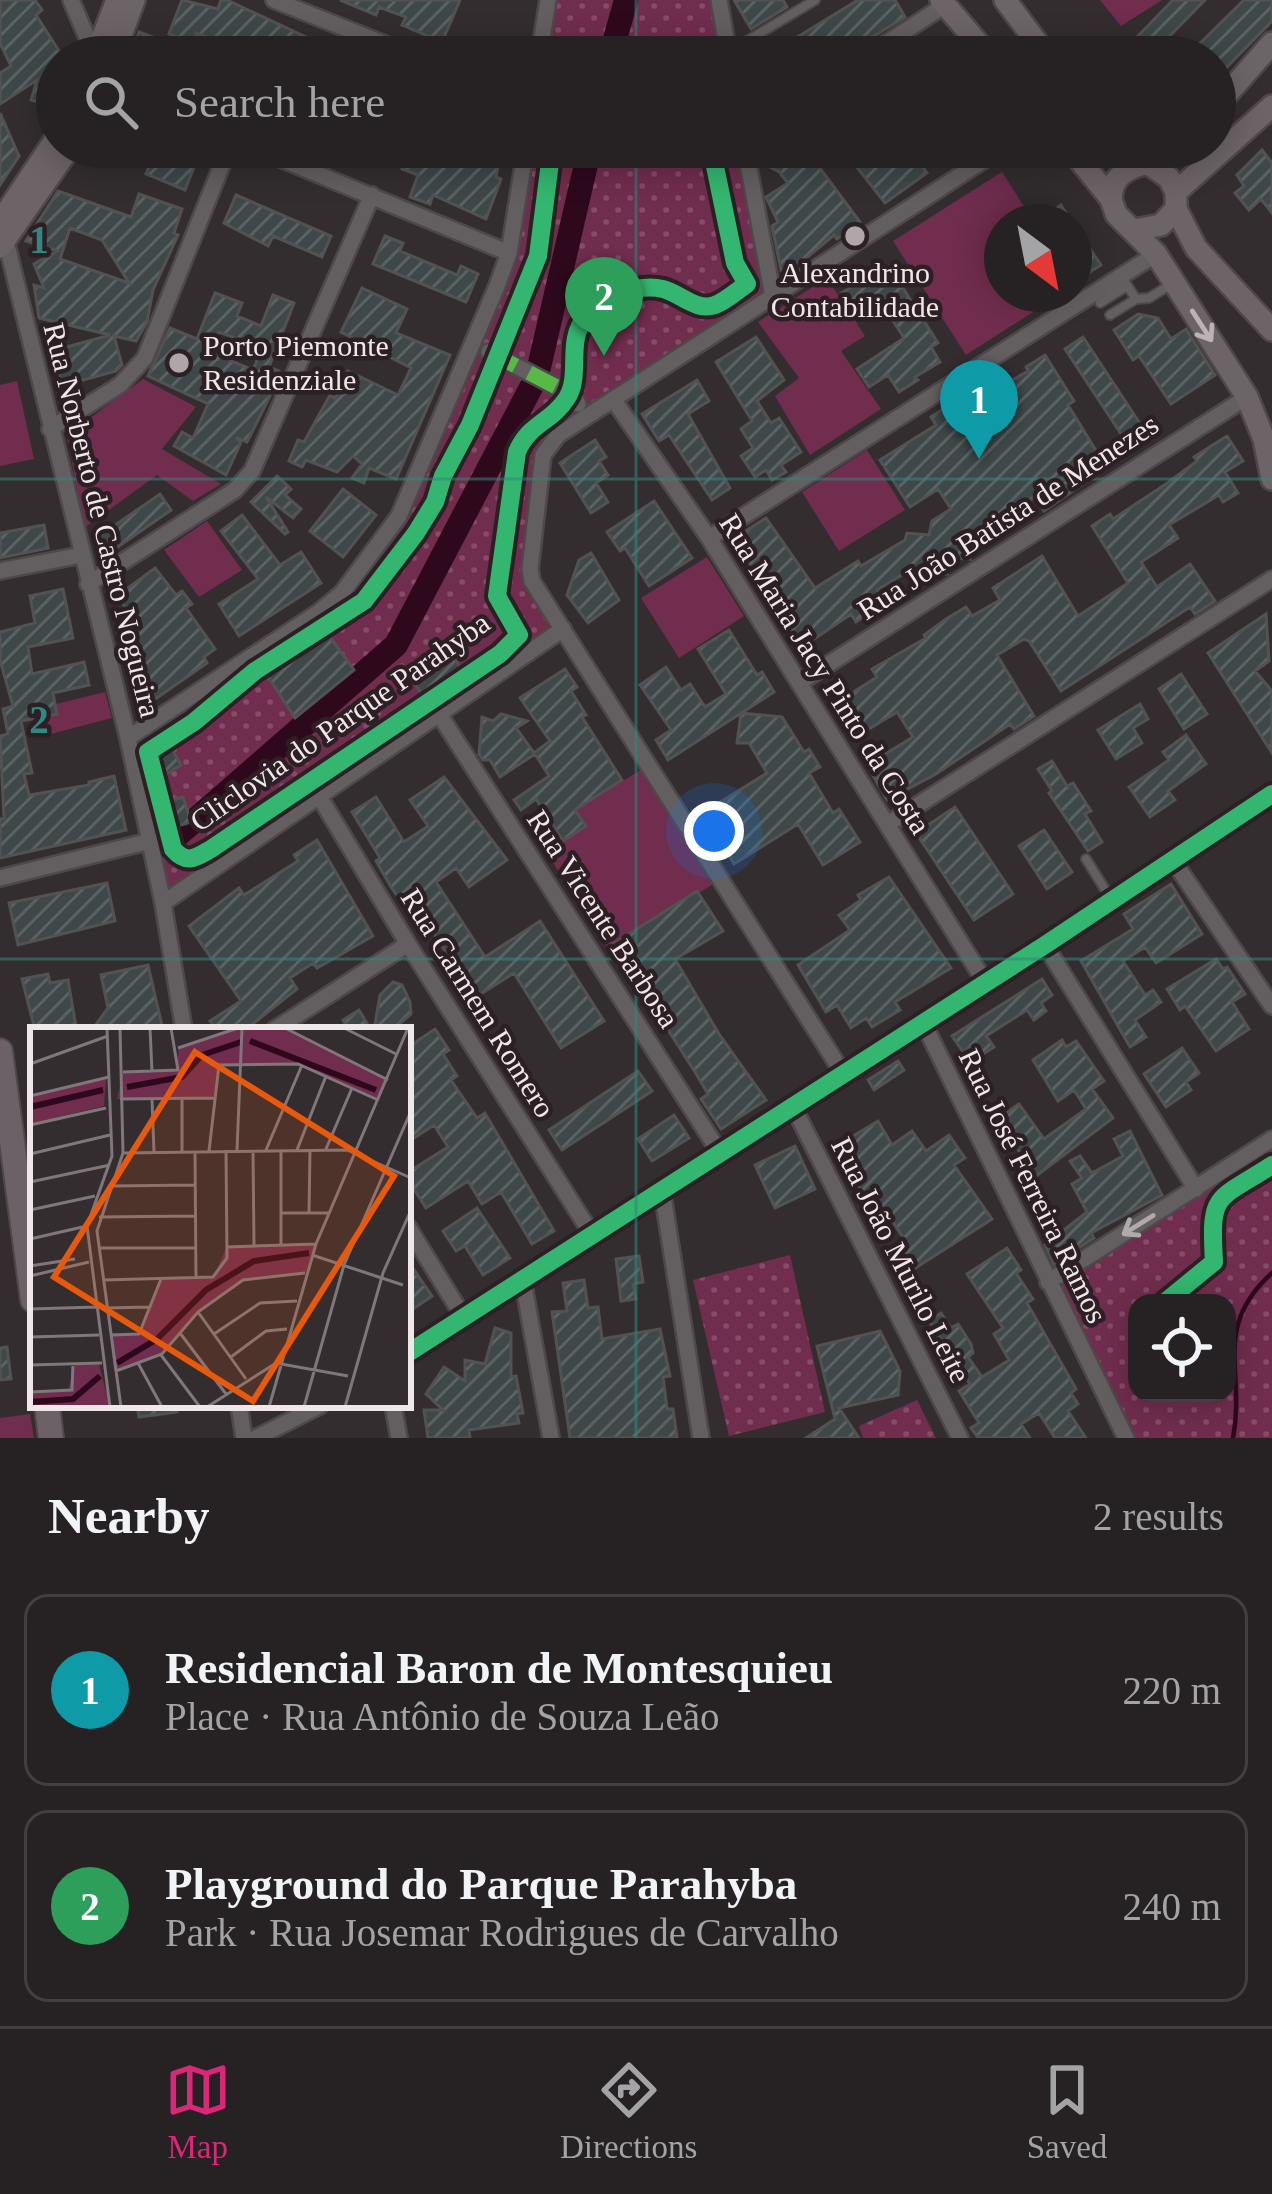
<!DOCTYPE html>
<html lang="en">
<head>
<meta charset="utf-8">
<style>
	body { margin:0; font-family:"Times New Roman",serif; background:#322f31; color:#f1f3f6 }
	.controls { position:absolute; right:36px; bottom:36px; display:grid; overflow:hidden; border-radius:24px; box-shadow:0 6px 30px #0003 }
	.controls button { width:108px; height:108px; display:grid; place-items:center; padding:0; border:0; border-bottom:3px solid #423f41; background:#262224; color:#f1f3f6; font:60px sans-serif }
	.compass { position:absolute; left:984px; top:204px; width:108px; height:108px; border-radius:50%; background:#262224; box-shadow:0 6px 30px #0003; rotate:148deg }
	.you { position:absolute; left:714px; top:831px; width:42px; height:42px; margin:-30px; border:9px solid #fff; border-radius:50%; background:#1a73e8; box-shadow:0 0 0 18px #1a73e833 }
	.badge { display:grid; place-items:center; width:78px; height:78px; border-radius:50%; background:#db2777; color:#fff; font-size:39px; font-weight:700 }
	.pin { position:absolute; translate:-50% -99px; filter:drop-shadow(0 3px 6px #0008) }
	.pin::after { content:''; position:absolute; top:63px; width:42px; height:36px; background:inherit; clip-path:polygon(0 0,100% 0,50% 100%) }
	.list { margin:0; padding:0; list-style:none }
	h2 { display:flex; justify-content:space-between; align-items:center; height:156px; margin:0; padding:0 48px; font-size:51px }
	h2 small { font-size:39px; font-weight:400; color:#a4a4a6 }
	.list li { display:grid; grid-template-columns:78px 1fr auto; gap:36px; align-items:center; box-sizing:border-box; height:192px; margin:0 24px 24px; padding:0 24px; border:3px solid #423f41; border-radius:24px }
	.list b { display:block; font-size:45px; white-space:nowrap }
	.list p { margin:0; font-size:39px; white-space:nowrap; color:#a4a4a6 }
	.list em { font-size:39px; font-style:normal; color:#a4a4a6 }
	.icon { flex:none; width:66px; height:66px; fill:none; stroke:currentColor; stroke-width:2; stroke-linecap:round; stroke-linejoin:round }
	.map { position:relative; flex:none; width:1272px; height:1438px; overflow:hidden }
	.search { position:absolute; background:#262224; box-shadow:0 6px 30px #0003; left:36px; right:36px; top:36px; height:132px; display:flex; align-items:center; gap:30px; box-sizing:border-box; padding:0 42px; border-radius:66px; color:#a4a4a6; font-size:45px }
	.sheet { height:588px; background:#262224 }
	nav { display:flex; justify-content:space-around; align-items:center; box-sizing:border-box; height:168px; border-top:3px solid #423f41; background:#262224; font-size:33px; color:#a4a4a6 }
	nav a { display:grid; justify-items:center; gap:6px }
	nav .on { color:#db2777 }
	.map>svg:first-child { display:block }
</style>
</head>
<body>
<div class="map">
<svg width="1272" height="1438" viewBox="0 0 1272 1438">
	<defs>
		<pattern id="park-dots" width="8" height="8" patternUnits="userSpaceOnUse" patternTransform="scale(3)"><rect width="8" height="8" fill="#702d4d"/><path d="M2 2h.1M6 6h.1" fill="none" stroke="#854b67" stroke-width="1.8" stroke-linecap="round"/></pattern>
		<pattern id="building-hatch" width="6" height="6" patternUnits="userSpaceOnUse" patternTransform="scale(3)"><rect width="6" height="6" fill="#3e4849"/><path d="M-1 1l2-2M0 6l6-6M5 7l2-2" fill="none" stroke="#5a6263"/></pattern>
	</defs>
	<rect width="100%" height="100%" fill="#332d30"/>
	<path fill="#702d4d" d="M1100,0H1162L1121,26Z
		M1002,172L1034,222H1002V294H1061L966,355L893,241Z
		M827,278L865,336L841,351L881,409L810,455L775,396L799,378L758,322Z
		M143,379L196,407L162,449L221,484L193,501L157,475L84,528L67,435Z
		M17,381L34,459L0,466V385Z
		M867,450L905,510L839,551L802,492Z
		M207,521L242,570L199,597L164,550Z
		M707,557L744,616L679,658L641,598Z
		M105,692L112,718L47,735L40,708Z
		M645,767L718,881L609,950L536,836Z
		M30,1414L34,1438H0V1418Z"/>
	<path fill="url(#park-dots)" fill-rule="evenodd" d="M550,0H716L726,57H543Z
		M529,147H743L771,300L540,447L526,578L563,636L162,905L126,737L333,596L396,518L506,256Z
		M1272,1143V1438H1124L1048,1288ZM1137,1303H1227V1393H1137Z
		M790,1255L825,1412L729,1436L693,1280Z
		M917,1400L936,1438H863L859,1426Z"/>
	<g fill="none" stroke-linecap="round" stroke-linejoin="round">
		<path stroke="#2e091c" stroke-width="4.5" d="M1233,1438C1246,1372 1211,1328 1272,1273"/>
		<path stroke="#2e091c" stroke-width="24" d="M610,57L626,0
			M171,841L396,645L537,376L590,147"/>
	</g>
	<path fill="url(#building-hatch)" stroke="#525252" stroke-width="3" fill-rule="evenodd" d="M0,0H35L42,10L36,15L63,57H57V93L52,106L31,100L37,80L0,104V73L11,66L0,43Z
		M182,0L218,9L221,0H227L306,37L298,57H272L275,50L248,39L243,51L196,33L193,43L169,34Z
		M340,0H460L442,42L402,25L406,17L379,7L376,15Z
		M734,0H783L787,7L751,29Z
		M858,0H895L905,17L840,57H754L778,42L781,47Z
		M1173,0H1205L1151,55L1135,39Z
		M1244,0H1272V21L1215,79V57H1186Z
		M139,32L169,43L163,57H130Z
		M0,113L19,156L0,185Z
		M157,147H188L200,152L185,190L146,174Z
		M304,147H357L325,161L308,157Z
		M410,147H502L496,177L501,179L486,219L433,195L430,204L410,197L418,175L402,169Z
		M788,147L808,152L860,222L837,239L834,235L804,260L781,270L772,226L778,222L766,197L788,183L779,172L765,164Z
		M841,147H873L879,154L889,147H908L927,173L885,203Z
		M1262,150L1272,163V213L1261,199L1249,210L1235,193L1244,186L1237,175Z
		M58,191L131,217L139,194L182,209L174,233L178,235L153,290L147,322L136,341L114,336L122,365L116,371L62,386L52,351L110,335L39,318L34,285L44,288L34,264L57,251L26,241ZM70,228L102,240L129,283L60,259Z
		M236,195L331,236L322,257L273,236L268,246L224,223Z
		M1061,205L1072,222H1038Z
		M1074,225L1101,265L1085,275L1074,259Z
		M385,236L403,243L400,251L457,275L461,266L478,274L466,302L373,264Z
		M889,266L938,343L931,347L940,362L915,377L918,380L899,392L888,375L869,387L857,369L904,338L879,299L854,315L841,293Z
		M362,288L407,309L396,333L450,355L396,479L369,468L364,483L352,478L362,464L353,456L337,472L306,460L302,467L289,461L298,440L304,442L330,395L335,398L348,371L398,395L411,368L341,332Z
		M215,293L242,303L237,316L261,326L273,295L294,303L269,367L279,371L269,398L247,442L236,437L241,442L226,475L174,446L182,432L193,438L208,404L148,376L170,328L197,339ZM219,332L262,348L253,370L209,352Z
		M1138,314L1158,318L1171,339L1186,329L1215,375L1171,404L1139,356L1133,360L1114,330Z
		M756,337L784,380L757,401L771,423L779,418L801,452L781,465L786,472L772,480L766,470L755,477L741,456L753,448L741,429L752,421L716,362Z
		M1083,337L1141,425L1123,437L1065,349Z
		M1045,355L1074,401L1068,405L1100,457L1079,469L1087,481L1044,511L1035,497L963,547L970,559L937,557L947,574L913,575L910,570L877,590L885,603L856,622L851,614L801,648L733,539L766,518L815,588L858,561L861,566L905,540L907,533L929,535L932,521L951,509L938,489L910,507L880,460L936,425L931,417L958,399L964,408L1028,371L1026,367Z
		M697,380L709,401L688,414L730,488L712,500L669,435L659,441L642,414Z
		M1227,436L1243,461L1225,472L1238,493L1223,502L1219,495L1169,525L1178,538L1141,562L1157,587L1190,564L1215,601L1195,614L1190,607L1061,691L1029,641L1024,639L997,655L1034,716L1014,729L1010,724L936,774L887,800L867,765L913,737L897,712L854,738L833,705L877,677L872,669L926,638L924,635L946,619L966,607L972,616L1000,600L993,588L1042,556L1078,616L1128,583L1092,526L1110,514L1113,519L1166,484L1197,461L1194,457Z
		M595,440L606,457L599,461L608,475L596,483L608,502L591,513L560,463Z
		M277,476L291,489L285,495L301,509L293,518L266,497L288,532L285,534L251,502Z
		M343,489L376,515L343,557L310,531Z
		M160,494L171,510L109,553L98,537Z
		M654,501L692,558L649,586L625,548L620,551L607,532Z
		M242,515L280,565L301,552L321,583L239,636L219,604L258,579L221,531Z
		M44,525L48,548L0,558V533Z
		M591,553L619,600L588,623L567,595L579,560Z
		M155,568L176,595L182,591L192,604L186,608L215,649L204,657L207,663L154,700L130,664L143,655L126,631L137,623L117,596Z
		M63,589L73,638L28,647L32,674L84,662L89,685L53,693L57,714L21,721L32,773L24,774L29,795L89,785V782L114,776L126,830L0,858V819L4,818L0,736L8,734L3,709L13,706L0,660V632L35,623L30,596Z
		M1266,614L1269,661L1255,671L1272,691V753L1208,653Z
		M325,630L354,670L295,718L265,672Z
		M729,630L757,675L762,672L774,692L668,760L656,740L671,730L640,685L666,667L681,690L690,684L705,707L726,694L698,649Z
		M448,648L462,670L423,696L408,673Z
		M565,669L577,687L571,691L586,715L582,717L622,780L575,810L586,826L563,841L536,799L521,810L514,800L549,776L535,754L500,777L490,760H483L479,754L482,717L493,721L501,714L527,721L516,728L534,753L550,741L520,698Z
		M1181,674L1207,714L1184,729L1159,689Z
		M1140,704L1148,719L1133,728L1142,743L1116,759L1098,730Z
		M741,713L782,717L804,752L809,749L820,767L809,773L833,813L839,809L860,842L823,865L798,824L734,864L703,813L767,773L749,743H737Z
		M1186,735L1206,764L1168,791L1175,800L1150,817L1129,787L1169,760L1163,752Z
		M171,747L181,765L163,776L153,758Z
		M1052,761L1067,786L1073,783L1091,811L1085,814L1102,842L1088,851L1049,793L1052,791L1038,769Z
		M444,777L507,860L469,887L456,868L436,882L485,957L540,921L604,1021L561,1048L514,973L468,1002L454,980L461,975L411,899L403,904L391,887L376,861L380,858L352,812L376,797L404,842L428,826L410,800Z
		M183,797L191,822L171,828L164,803Z
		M955,807L1013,894L974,920L916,833Z
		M1044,830L1072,872L1047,889L1019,846Z
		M317,840L373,936L317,968L313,963L290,978L297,989L245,1030H217L210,1021L241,1001L189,926L239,888L244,895L298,861L294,855Z
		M889,877L951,968L895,1002L900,1010L872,1027L866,1018L851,1028L837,1005L826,1012L798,965L850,930L839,915L861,900L858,895Z
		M107,883L115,921L18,945L9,903Z
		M1171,884L1202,934L1156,963L1145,947L1123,961L1145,995L1153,990L1161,1002L1135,1020L1146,1037L1130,1047L1081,961L1133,929L1124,914Z
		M697,891L723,931L675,959L719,1034L766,1100L721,1129L701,1099L708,1094L695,1072L613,944Z
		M1216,959L1223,969L1227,967L1245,994L1232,1002L1249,1029L1216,1051L1185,1006L1180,1010L1167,989Z
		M148,965L163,1030H92L108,1008L101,975Z
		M48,974L50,983L68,980L76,1027L35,1030L22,979Z
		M1042,979L1052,995L1041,1003L1046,1011L1034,1020L1027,1010L986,1036L994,1047L983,1054L976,1043L963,1052L952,1036Z
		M393,982L402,985L410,1002L411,1014L392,1030H374L380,995Z
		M359,1010L371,1030H349L343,1020Z
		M435,1029L449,1050L443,1054L457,1076L451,1080L477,1118L485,1113L554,1231L532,1244L501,1192L482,1204L468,1181L426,1208L408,1180V1172L448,1147L434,1125L408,1142V1047Z
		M1062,1040L1066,1047L1076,1041L1104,1081L1092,1089L1113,1118L1036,1176L1010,1138L1005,1141L992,1123L1019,1104L1044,1139L1086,1109L1074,1090L1058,1101L1033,1060Z
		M1182,1048L1199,1073L1186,1082L1191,1090L1166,1107L1144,1074Z
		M898,1061L904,1070L874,1090L868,1080Z
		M638,1071L652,1091L562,1150L549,1130Z
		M674,1115L689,1138L652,1161L638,1139Z
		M878,1121L892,1145L912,1131L926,1151L949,1135L965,1158L954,1165L992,1219L906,1274L892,1250L906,1242L887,1213L876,1220L855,1179L859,1176L840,1144Z
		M1130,1131L1162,1195L1091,1233L1094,1238L1054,1264L1045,1245L1087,1212L1072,1184L1082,1178L1070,1161L1080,1156L1092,1173L1123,1156L1114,1139Z
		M795,1146L815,1189L775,1208L755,1165Z
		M477,1208L510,1258L483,1275L465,1246L456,1251L443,1231Z
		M1007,1248L1021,1270L1016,1273L1033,1299L1027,1303L1076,1389L1071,1393L1078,1404L1068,1411L1086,1438H1055L1039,1413L1021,1424L1030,1438H978L971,1428L979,1423L959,1391L970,1384L929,1321L941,1313L951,1328L958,1324L971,1344L973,1353L968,1357L982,1377L1009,1360L994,1334L1003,1328L967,1274Z
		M639,1256L643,1282L633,1284L636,1299L621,1301L616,1259Z
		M408,1261L432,1296L413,1309L408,1302Z
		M584,1280L588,1308L598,1307L602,1339L660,1329L670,1376L663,1377L667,1409H673L677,1438H570L552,1312L567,1311L563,1283Z
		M495,1328L511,1333V1377L516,1376L523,1413L517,1414L519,1423L469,1430L470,1438H428L424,1410H443L426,1394L444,1367L465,1381V1360L485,1364Z
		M880,1331L900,1371L898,1395L839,1408L859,1438H806L835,1419L817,1346Z
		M7,1347L11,1379L0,1380V1348Z
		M137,1405H177V1412L139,1417Z"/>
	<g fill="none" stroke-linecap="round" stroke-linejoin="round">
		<defs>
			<path id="lane" d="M742,44L815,0
				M1121,276L1136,299L1149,298L1173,283
				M1100,303L1127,286
				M1110,315L1136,299
				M1086,859L1111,899"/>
			<path id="street" d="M71,0L95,56
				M274,0L417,57
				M719,0L729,57
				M539,57L548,0
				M865,57L945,5
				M252,147L509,253
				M745,147L773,297
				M5,237L128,738L163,903L184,1030
				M489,352L570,394L578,404
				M613,399L709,538L985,982
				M50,429L120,385L145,358L229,147
				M709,538L1156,254
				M0,571L81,555
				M88,584L235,490L252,471L372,195
				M799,683L1247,397
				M439,714L720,1153
				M128,738L319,612L342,593L399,516L497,286L509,253L526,147
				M319,796L408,944L593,1236
				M888,824L1272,579
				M1172,859L1272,1006
				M0,878L150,841
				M163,903L563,629
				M1045,945L1196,1189
				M923,1022L1126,1438
				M274,1030L408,944
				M844,1075L532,581L530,569L543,455L558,435L1004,147
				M793,1106L960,1438
				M662,1190L701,1438
				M408,1227L464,1318
				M523,1281L551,1438
				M1048,1282L1272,1139
				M408,1353L1045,945L1272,794
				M239,1405L244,1438
				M393,1405L399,1438
				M256,1438L321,1405"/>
			<path id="secondary" d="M941,0L990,57
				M1005,0L1048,57
				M95,57L117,0
				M113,57L134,0
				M1215,108L1272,43
				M1069,147L1111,199L1116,214L1156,254L1247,397L1264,439L1272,479
				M1124,147L1169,178L1176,192V209L1196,248L1272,330
				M1155,166L1179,147
				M1176,192L1272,106
				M1111,199C1112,177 1125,169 1144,164
				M0,222L57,137
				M1135,230L1161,225L1176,209
				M0,247L70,147"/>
			<path id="primary" d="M0,1051L33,1300
				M47,1405L51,1438"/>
		</defs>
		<use href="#lane" stroke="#4e484b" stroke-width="12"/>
		<use href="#street" stroke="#4e484b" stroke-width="20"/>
		<use href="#secondary" stroke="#4e484b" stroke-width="26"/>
		<use href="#primary" stroke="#4e484b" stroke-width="28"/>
		<use href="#lane" stroke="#635f60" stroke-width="8"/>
		<use href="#street" stroke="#635f60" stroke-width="15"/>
		<use href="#secondary" stroke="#6d6468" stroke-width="21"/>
		<use href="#primary" stroke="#6c6166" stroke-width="24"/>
		<path stroke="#58b947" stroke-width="15" stroke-dasharray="30 15" stroke-linecap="butt" d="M489,352L570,394L577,402"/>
		<defs>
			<path id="cycleway" d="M552,147L538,256L470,425L443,476L435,502L416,533L364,601L255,671L194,722L148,752L173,849C187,865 195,858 211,849L500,654L519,635L497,596L517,452C529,423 551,423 567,398C582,374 565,341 586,317C603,298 636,283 663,289C680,293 696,312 715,305C726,301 738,290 747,284L735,263L711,147
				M1164,1303L1214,1262C1210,1191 1215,1202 1272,1165
				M408,1353L1045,945L1272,794"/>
		</defs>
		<use href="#cycleway" stroke="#2c2025" stroke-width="26"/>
		<use href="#cycleway" stroke="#33b770" stroke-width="18"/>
	</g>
	<defs><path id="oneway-shaft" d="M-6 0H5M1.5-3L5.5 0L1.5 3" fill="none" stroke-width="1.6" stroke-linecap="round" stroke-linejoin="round" transform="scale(3)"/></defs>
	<use stroke="#bcb3b6" href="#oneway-shaft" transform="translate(1202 326) rotate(57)"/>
	<use stroke="#b1aaac" href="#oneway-shaft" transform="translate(1138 1225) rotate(148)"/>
	<path fill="none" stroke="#318781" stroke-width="3" stroke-opacity="0.55" d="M636,0V57M636,147V1438M0,479H1272M0,959H1272"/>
	<g fill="#aea6a9" stroke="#2c2025" stroke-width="4.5">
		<circle cx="855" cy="236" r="12"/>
		<circle cx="179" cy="363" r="12"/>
	</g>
	<g text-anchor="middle" stroke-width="9" stroke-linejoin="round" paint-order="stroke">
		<g font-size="30" fill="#f0e7ea" stroke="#2c2025">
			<text x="855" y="283">Alexandrino<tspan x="855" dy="34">Contabilidade</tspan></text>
			<text x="203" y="356" text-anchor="start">Porto Piemonte<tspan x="203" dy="34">Residenziale</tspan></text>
		</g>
		<g font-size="30" fill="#f0e7ea" stroke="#2c2025">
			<text transform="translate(1008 517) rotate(-33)" y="10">Rua João Batista de Menezes</text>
			<text transform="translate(102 520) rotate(76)" y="10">Rua Norberto de Castro Nogueira</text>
			<text transform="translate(825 674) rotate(58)" y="10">Rua Maria Jacy Pinto da Costa</text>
			<text transform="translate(340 722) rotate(-35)" y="10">Cliclovia do Parque Parahyba</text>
			<text transform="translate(603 919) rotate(57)" y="10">Rua Vicente Barbosa</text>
			<text transform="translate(478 1003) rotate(58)" y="10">Rua Carmem Romero</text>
			<text transform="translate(1033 1186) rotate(64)" y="10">Rua José Ferreira Ramos</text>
			<text transform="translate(901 1260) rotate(63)" y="10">Rua João Murilo Leite</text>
		</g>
	</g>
	<g transform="translate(30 1027)">
		<rect width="381" height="381" fill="#332d30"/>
		<path d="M206,1H257L358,52L349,73L267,36L189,39L185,70L87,72L93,45L146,44L149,21ZM76,52L74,79L0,97V69ZM286,217L276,246L212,254L169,284L132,327L84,344L80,309L110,308L132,252L183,251L197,219ZM69,337L80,380H0V364L38,363L45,338Z" fill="#702d4d"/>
		<path fill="none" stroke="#2e091c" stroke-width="6" d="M220,14L346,63M97,60L152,50L172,28L211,15M0,80L73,63M87,336L127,312L176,263L224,234L279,226M0,375L43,372L70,349"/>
		<path fill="none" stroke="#7f777a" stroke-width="3" d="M77,1L82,129L57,199L80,380M90,1L93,126L67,204L91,380M120,1L122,45M255,1L358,53M314,1L368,28M148,21L208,1M0,37L78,9M93,45L148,43L141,1M0,69L79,50M90,72L185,71M122,72L124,125M0,98L76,81M296,122L322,61M207,123L212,1M223,123L224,219M236,123L272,38M267,123L296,49M152,124V72M165,124L166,252M179,124L189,38L268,37L348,73M93,126L317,123L381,151M0,127L80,108M0,155L80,138M80,159L165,158M0,183L65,169M252,186H298M279,186L280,123M69,190L165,189M0,212L57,199M251,218V123M197,220L286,217M69,221H165M282,228L373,258M0,239L45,232M0,249L59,235M73,253L183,250L197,231L196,123M76,281L120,280M0,282L67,280M168,285L216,352M150,306L196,367M184,307L230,276L267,274M81,308L109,307L131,252M0,310L69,308M131,328L170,380M201,330L236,304L257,302M108,336L132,380M0,338L72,336M86,344L132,327L168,285L213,253L275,246M0,365L42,363L43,337M177,380L246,336L318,349M239,380L286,217L378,1M274,380L314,238L381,84M315,380L353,246L381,183"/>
		<path fill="#e8590c" fill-opacity="0.15" stroke="#e8590c" stroke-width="6" d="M165,25L364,149L223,374L24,250Z"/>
		<rect width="381" height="381" fill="none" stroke="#f0e7ea" stroke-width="6"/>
	</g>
	<g font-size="39" text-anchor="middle" font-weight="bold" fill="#318781" stroke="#2c2025" stroke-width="9" stroke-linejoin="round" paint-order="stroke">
		<text x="39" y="253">1</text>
		<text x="39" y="733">2</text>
	</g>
</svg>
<div class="controls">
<button><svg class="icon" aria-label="locate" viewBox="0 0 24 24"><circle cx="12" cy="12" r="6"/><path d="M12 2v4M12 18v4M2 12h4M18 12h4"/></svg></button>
</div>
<svg class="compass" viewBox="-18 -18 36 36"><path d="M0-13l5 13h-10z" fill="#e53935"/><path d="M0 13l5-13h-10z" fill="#a4a4a6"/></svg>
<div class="you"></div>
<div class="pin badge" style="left:979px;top:459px;background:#0f9aa8">1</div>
<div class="pin badge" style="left:604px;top:356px;background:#2e9e5b">2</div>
<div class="search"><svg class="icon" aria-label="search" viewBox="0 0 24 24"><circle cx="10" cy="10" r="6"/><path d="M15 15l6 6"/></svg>Search here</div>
</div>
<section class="sheet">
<h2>Nearby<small>2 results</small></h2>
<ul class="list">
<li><span class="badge" style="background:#0f9aa8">1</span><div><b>Residencial Baron de Montesquieu</b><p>Place · Rua Antônio de Souza Leão</p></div><em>220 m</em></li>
<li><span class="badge" style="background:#2e9e5b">2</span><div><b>Playground do Parque Parahyba</b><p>Park · Rua Josemar Rodrigues de Carvalho</p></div><em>240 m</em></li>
</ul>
</section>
<nav>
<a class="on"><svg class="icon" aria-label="map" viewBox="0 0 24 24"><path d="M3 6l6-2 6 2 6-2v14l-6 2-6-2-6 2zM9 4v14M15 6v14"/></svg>Map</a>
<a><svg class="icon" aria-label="directions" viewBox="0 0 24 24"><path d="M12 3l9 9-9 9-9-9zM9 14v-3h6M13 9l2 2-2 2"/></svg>Directions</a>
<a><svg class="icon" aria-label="saved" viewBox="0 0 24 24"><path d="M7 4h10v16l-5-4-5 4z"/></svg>Saved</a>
</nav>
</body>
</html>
